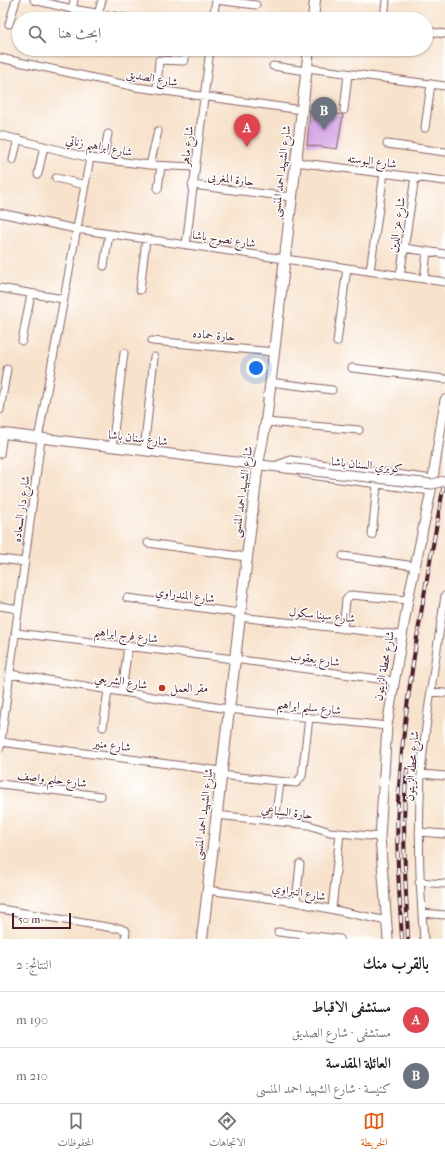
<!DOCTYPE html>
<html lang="ar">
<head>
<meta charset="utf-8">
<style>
	body { margin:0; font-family:"IM FELL French Canon",Amiri,serif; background:#f2f2f2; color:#222; direction:rtl }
	.scale { position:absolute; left:12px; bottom:10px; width:59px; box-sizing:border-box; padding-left:4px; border:2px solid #4a1f2b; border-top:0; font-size:11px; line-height:14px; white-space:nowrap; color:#4a1f2b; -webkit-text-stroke:3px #fff; paint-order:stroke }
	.you { position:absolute; left:256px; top:368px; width:14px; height:14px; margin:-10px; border:3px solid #fff; border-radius:50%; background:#1a73e8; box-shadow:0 0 0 6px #1a73e833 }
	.badge { display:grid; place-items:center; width:26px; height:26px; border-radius:50%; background:#ea580c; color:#fff; font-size:13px; font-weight:700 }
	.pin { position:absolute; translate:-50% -33px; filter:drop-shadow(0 1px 2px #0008) }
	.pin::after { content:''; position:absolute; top:21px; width:14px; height:12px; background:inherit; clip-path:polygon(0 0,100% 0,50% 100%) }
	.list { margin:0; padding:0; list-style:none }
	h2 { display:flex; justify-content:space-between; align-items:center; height:52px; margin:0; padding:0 16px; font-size:17px }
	h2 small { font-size:13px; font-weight:400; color:#767676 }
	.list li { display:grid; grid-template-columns:26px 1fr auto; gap:12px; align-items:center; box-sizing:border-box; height:56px; padding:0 16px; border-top:1px solid #e0e0e0 }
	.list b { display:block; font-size:15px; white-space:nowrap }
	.list p { margin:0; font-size:13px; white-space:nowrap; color:#767676 }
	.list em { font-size:13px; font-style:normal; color:#767676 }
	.icon { flex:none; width:22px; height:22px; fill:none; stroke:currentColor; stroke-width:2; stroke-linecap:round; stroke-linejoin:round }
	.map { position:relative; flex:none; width:445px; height:939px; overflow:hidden; direction:ltr }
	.search { position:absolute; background:#fff; box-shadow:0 1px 3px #0004; left:12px; right:12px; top:12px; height:44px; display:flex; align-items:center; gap:10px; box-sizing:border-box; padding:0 14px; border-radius:22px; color:#767676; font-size:15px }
	.sheet { height:164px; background:#fff }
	nav { display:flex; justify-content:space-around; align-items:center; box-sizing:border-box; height:56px; border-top:1px solid #e0e0e0; background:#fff; font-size:11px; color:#767676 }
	nav a { display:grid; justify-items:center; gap:2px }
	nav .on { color:#ea580c }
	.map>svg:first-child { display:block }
</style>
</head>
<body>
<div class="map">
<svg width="445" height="939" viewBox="0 0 445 939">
	<rect width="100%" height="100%" fill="#fff"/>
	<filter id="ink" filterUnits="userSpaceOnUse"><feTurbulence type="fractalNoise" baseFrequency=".025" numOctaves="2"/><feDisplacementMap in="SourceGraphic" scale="8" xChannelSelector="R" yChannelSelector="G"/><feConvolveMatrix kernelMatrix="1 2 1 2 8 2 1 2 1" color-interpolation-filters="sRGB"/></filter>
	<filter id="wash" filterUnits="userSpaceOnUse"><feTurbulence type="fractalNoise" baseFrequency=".012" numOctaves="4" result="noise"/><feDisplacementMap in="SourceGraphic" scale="16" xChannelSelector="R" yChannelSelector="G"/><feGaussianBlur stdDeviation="0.9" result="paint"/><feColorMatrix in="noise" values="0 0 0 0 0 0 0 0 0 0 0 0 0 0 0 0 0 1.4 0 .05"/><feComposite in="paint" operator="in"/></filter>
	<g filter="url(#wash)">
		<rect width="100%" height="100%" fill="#f7e2cb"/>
		<g id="blocks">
			<path fill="#d3a3e5" d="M310,110L343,115L337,149L307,145Z"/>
		</g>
	</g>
	<g filter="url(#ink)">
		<use href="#blocks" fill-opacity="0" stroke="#876363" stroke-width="1"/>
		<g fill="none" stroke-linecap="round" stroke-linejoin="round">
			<defs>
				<path id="minor" d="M34,0L72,9L132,19
					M216,0L256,5
					M72,9L74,0
					M98,14L102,0
					M313,18L324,19
					M213,19L216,0
					M384,19L386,0
					M9,24L16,0
					M426,31L445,34
					M0,58L136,87L302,110
					M273,66L306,71
					M307,68L445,86
					M157,90L159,60L183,61L185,60L186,49
					M344,110L348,74
					M425,128L431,84
					M0,135L90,158L150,165L195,167
					M387,144L445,152
					M103,159L108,134
					M13,160L18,139
					M295,162L445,181
					M150,165L158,131
					M38,174L44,146
					M56,178L85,185
					M192,185L291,197
					M158,189L161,166
					M0,213L76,229L445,282
					M186,245L210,49
					M404,248L445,254
					M104,266L109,234
					M370,271L384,173
					M400,276L415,177
					M424,279L427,251
					M0,288L63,299
					M140,290L146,239
					M22,341L31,294
					M152,341L274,352
					M337,342L347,268
					M352,368L445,379
					M270,382L332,390
					M0,410L7,369
					M266,422L359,430
					M38,439L90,158
					M112,447L124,353
					M144,451L154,357
					M0,454L3,433
					M274,466L291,460L433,479
					M302,474L431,491
					M372,535L377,485
					M148,543L246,557
					M343,556L415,566
					M0,559L25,562
					M127,598L240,613
					M0,606L18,609
					M239,617L402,635
					M343,629L346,600L350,595L408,600
					M16,633L234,659L393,681
					M10,674L228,709L387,726
					M122,692L128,646
					M430,692L445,693
					M103,727L108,690
					M1,742L221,771
					M0,748L41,439
					M421,774L445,776
					M220,775L296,783L302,776L309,718
					M0,784L101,796
					M216,815L309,825L330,832L380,837
					M275,821L280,782
					M419,832L445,834
					M419,882L445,884
					M207,890L296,902L387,921
					M296,902L300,864
					M0,909L113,928H119L126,931L125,939
					M332,909L340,833
					M422,913L445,915
					M278,932L340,939
					M424,939C419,884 418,830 421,774C426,715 436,655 445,596"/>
				<path id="tertiary" d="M0,433L286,468
					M388,939L380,837L387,726L408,600L431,491L445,400"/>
				<path id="secondary" d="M313,19L315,0
					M202,939L258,464L266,422L309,49"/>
			</defs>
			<use href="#minor" stroke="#876363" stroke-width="9"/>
			<use href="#tertiary" stroke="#876363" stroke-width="11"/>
			<use href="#secondary" stroke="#876363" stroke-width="12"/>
			<use href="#minor" stroke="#fff" stroke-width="7"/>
			<use href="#tertiary" stroke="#fff" stroke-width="9"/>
			<use href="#secondary" stroke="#fff" stroke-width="10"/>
			<defs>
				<path id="rail" d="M407,769C401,825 406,883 408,939
					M402,939C399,889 395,838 399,787C406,683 427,581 445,478"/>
			</defs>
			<use href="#rail" stroke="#4a1f2b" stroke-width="4"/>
			<use href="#rail" stroke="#fff" stroke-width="2.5" stroke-dasharray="8" stroke-linecap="butt"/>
			<defs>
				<path id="tertiary-bridge" d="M286,468L432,484L445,481"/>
			</defs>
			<use href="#tertiary-bridge" stroke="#876363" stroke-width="11" stroke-linecap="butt"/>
			<use href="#tertiary-bridge" stroke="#fff" stroke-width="9"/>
		</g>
	</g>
	<circle fill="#c8321e" stroke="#fff" stroke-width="1.5" cx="162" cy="688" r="4"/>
	<g text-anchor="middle" stroke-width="3" stroke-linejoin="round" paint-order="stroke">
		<g font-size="12" fill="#4a1f2b" stroke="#fff">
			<text transform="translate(152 78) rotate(10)" y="4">شارع الصديق</text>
			<text transform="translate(99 146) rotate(11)" y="4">شارع ابراهيم زناتي</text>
			<text transform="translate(187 146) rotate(-83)" y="4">شارع ماهر</text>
			<text transform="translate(372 161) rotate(7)" y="4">شارع البوسته</text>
			<text transform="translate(281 171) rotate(-83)" y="4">شارع الشهيد احمد المنسى</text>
			<text transform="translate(231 179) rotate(7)" y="4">حارة المغربى</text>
			<text transform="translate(397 225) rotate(-81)" y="4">شارع عز الدين</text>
			<text transform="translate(224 239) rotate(8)" y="4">شارع نصوح باشا</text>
			<text transform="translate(214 335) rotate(5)" y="4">حارة حماده</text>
			<text transform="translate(138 438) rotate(7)" y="4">شارع سنان باشا</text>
			<text transform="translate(367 465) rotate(6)" y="4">كوبري السنان باشا</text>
			<text transform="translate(242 492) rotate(-82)" y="4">شارع الشهيد احمد المنسى</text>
			<text transform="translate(21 509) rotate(-82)" y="4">شارع دار السعاده</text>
			<text transform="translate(185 595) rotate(7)" y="4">شارع المندراوي</text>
			<text transform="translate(322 615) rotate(6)" y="4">شارع سينا سكول</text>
			<text transform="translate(126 635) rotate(7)" y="4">شارع فرج ابراهيم</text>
			<text transform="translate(315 659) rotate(8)" y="4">شارع يعقوب</text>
			<text transform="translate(384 666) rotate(-80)" y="4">شارع محطة الزيتون</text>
			<text transform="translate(121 681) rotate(9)" y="4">شارع الشريعي</text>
			<text transform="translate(309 707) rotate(6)" y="4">شارع سليم ابراهيم</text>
			<text transform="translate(112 745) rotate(7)" y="4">شارع منير</text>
			<text transform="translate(412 766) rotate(-86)" y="4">شارع محطه الزيتون</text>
			<text transform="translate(52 779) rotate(7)" y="4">شارع حليم واصف</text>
			<text transform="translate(287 812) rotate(7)" y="4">حارة السباعي</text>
			<text transform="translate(203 814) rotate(-83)" y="4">شارع الشهيد احمد المنسى</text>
			<text transform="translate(299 892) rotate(10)" y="4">شارع النبراوي</text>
		</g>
		<g font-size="12" fill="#4a1f2b" stroke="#fff" text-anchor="start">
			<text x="170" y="692">مقر العمل</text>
		</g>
	</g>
</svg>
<div class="scale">50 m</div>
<div class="you"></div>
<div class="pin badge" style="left:247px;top:147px;background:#e0444e">A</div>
<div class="pin badge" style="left:324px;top:130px;background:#6b7280">B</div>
<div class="search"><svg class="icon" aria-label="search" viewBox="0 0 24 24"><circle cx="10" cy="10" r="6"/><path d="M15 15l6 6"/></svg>ابحث هنا</div>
</div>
<section class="sheet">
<h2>بالقرب منك<small>النتائج: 2</small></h2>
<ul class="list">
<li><span class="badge" style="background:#e0444e">A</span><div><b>مستشفى الاقباط</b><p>مستشفى · شارع الصديق</p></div><em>190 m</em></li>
<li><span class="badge" style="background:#6b7280">B</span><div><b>العائلة المقدسة</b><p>كنيسة · شارع الشهيد احمد المنسى</p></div><em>210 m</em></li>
</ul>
</section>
<nav>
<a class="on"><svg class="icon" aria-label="map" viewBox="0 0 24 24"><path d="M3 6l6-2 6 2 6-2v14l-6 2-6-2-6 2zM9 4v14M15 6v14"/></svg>الخريطة</a>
<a><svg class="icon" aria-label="directions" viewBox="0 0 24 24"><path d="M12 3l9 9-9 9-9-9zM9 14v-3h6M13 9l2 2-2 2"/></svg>الاتجاهات</a>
<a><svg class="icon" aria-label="saved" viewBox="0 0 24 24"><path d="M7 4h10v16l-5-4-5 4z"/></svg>المحفوظات</a>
</nav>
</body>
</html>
